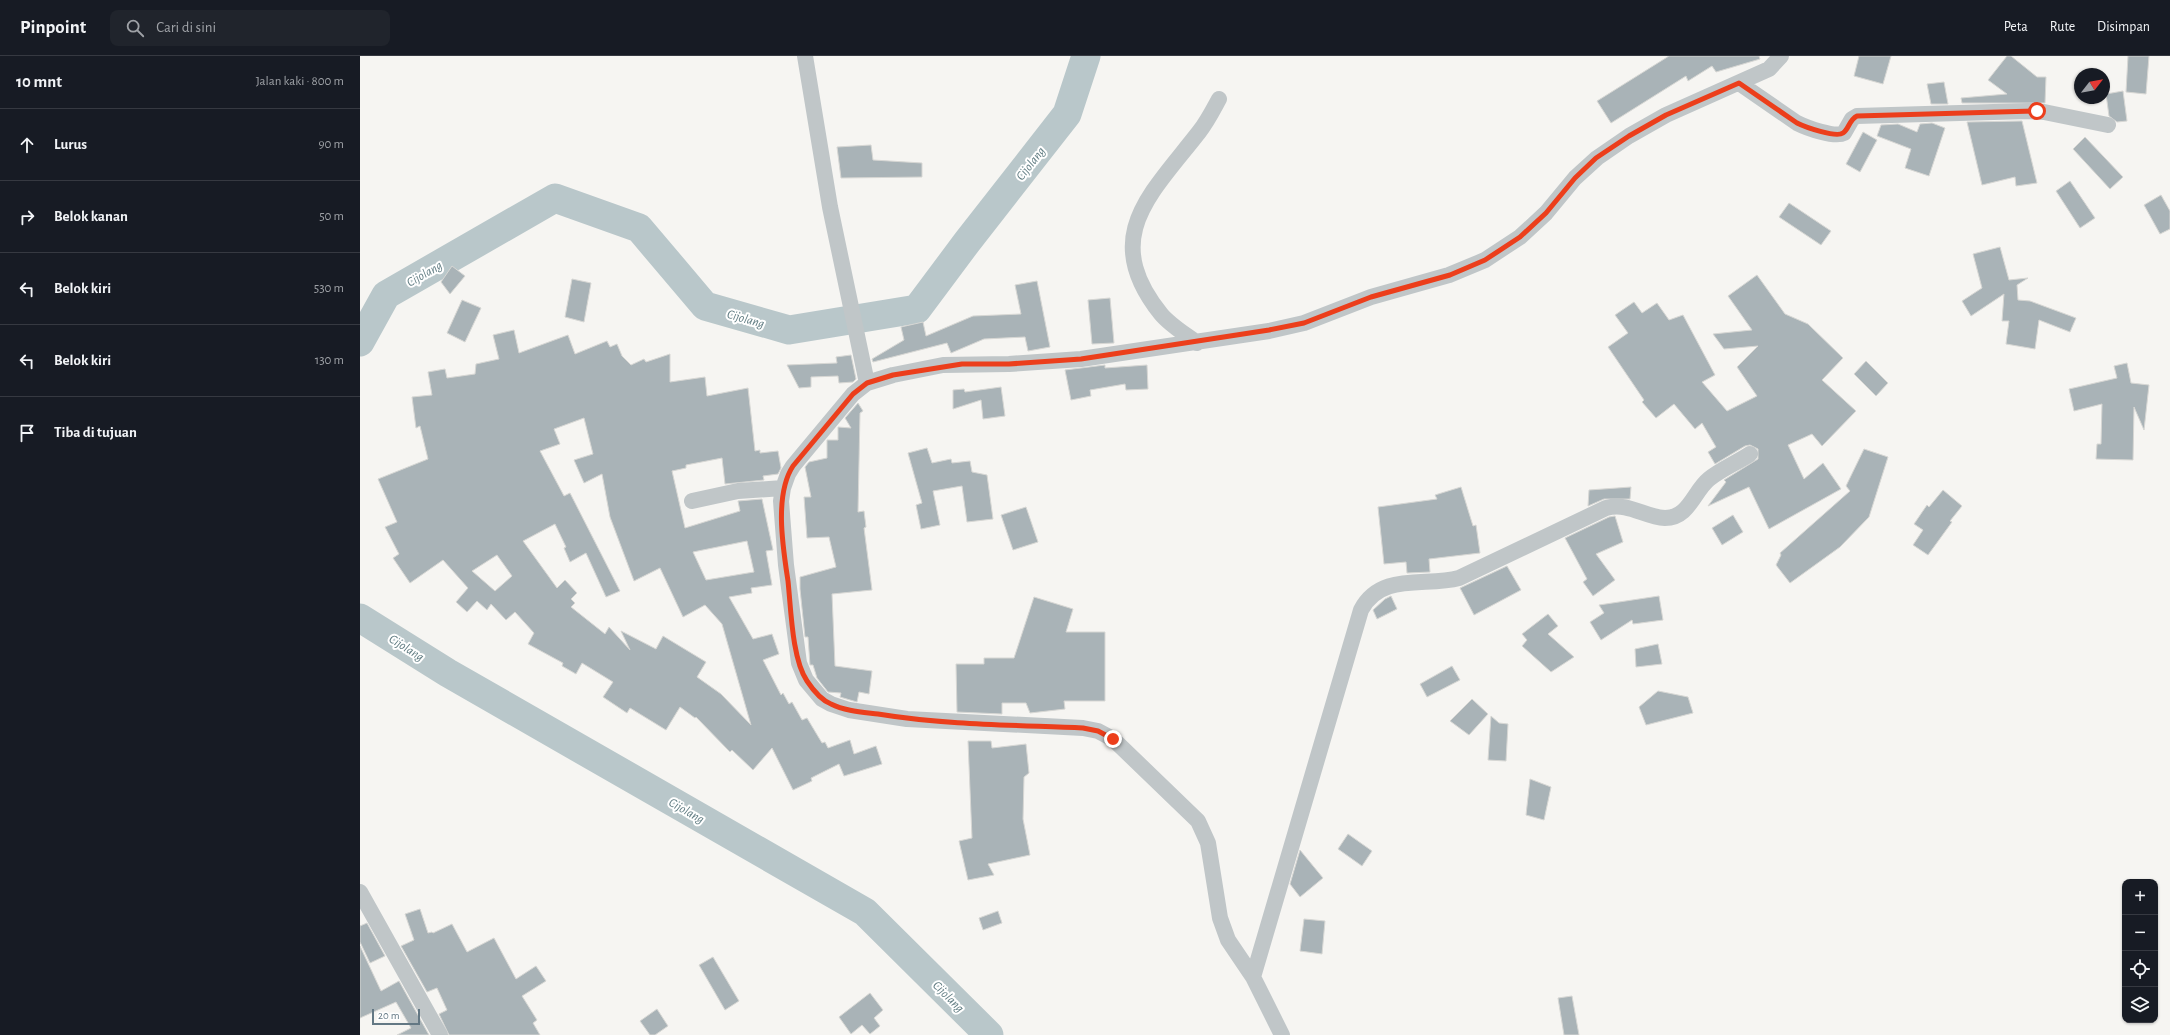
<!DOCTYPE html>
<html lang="id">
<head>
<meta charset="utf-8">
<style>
	body { margin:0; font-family:"Alegreya Sans",sans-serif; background:#20242c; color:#f1f3f6 }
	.controls { position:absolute; right:12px; bottom:12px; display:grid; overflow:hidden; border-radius:8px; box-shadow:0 1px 3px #0004 }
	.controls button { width:36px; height:36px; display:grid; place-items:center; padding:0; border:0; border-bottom:1px solid #363941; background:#171b24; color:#f1f3f6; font:20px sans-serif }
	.compass { position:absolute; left:1714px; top:12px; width:36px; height:36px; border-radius:50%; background:#171b24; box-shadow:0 1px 3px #0004; rotate:59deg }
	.scale { position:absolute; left:12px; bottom:10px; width:48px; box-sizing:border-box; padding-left:4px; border:2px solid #637884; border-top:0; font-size:11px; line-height:14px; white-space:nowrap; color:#637884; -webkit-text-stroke:3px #fff; paint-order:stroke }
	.stop { position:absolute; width:12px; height:12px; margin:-9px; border:3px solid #ec3e1b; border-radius:50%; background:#fff }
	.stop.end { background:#ec3e1b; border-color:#fff; box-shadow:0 1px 4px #0008 }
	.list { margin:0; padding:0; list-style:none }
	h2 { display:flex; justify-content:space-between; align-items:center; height:52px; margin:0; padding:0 16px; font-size:17px }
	h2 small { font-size:13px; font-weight:400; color:#9ea1a6 }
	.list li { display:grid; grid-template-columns:26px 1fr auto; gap:12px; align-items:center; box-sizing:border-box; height:72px; padding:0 16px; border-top:1px solid #363941 }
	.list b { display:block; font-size:15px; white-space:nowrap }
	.list em { font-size:13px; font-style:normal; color:#9ea1a6 }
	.icon { flex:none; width:22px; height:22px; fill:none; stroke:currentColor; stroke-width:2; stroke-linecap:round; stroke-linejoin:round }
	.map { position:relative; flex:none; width:1810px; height:979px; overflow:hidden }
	header { display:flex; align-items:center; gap:24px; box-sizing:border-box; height:56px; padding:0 20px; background:#171b24; border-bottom:1px solid #363941 }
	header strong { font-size:19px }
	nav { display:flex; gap:22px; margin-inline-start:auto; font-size:14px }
	.search { width:280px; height:36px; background:#20242c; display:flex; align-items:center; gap:10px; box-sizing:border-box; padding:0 14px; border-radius:8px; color:#9ea1a6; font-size:15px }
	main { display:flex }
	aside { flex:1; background:#171b24 }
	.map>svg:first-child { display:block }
</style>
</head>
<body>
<header>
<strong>Pinpoint</strong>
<div class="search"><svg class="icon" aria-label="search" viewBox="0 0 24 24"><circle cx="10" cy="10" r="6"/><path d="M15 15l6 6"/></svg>Cari di sini</div>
<nav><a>Peta</a><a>Rute</a><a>Disimpan</a></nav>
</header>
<main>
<aside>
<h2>10 mnt<small>Jalan kaki · 800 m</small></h2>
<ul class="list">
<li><svg class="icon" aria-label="ahead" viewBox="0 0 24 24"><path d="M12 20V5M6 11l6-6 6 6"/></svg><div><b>Lurus</b></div><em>90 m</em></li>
<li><svg class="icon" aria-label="right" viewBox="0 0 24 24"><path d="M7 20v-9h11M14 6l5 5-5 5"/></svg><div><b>Belok kanan</b></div><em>50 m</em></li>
<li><svg class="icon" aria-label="left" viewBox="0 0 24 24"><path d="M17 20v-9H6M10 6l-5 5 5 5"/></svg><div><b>Belok kiri</b></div><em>530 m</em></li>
<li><svg class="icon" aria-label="left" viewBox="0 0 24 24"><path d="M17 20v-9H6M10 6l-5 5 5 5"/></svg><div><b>Belok kiri</b></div><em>130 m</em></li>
<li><svg class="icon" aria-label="arrive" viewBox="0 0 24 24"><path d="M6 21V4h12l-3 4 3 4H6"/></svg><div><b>Tiba di tujuan</b></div></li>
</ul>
</aside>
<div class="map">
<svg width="1810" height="979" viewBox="0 0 1810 979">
	<rect width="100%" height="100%" fill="#f6f5f2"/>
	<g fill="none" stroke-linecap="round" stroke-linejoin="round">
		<path stroke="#b9c7ca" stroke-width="29" d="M0,286L26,239L195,142L279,172L345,250L429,274L557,253L607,186L707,58L726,0
			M0,562L88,617L505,856L629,979"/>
	</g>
	<path fill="#a9b3b7" stroke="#d7d7d4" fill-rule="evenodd" d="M1309,0H1399L1400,3L1356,16L1352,10L1328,25L1326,20L1251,67L1237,45Z
		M1499,0H1531L1523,28L1494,20Z
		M1647,0H1651L1677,21H1686L1685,47H1602L1601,42L1647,38L1628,24Z
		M1768,0H1789L1786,38L1766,36Z
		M1584,26L1588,48H1571L1567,28Z
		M1763,35L1767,65L1757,66L1749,60L1746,38Z
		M1662,65L1677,127L1656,130L1655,121L1622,129L1607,66Z
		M1572,67L1585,72L1569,120L1545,112L1551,93L1517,80L1521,69L1538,68L1557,76L1560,68Z
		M1503,76L1517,84L1500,116L1486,108Z
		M1725,81L1763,121L1750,133L1713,93Z
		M511,89L513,104L562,107V121L481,122L477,91Z
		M1710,125L1735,162L1720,172L1696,135Z
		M1801,139L1810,155V173L1800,178L1784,149Z
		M1429,147L1471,175L1461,189L1419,161Z
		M1640,191L1649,224L1668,222L1657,229L1658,244L1670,245L1716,262L1710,276L1679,264L1675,293L1646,288L1649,265H1642L1644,238L1611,260L1602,245L1622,232L1613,198Z
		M92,210L105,220L90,238L81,226Z
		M1397,219L1425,258L1448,268L1483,302L1462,324L1496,355L1462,390L1452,378L1428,389L1444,423L1463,407L1481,433L1409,473L1389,431L1348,450L1366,426L1364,424L1398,403V393L1390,389L1385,390L1355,408L1348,396L1356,391L1342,367L1335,373L1314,348L1296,362L1282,346L1284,344L1248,291L1268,277L1255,259L1274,246L1282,257L1297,247L1309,264L1323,259L1355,319L1342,326L1367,355L1397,340L1377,311L1398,290L1364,293L1353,278L1392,274L1368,240Z
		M212,223L231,227L224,266L205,261Z
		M677,225L690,291L668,295L665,281L624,283L591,297L587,287L513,306L512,303L544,284L541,271L563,266L566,280L613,260L661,258L655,229Z
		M750,242L754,287L732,288L728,244Z
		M102,244L121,252L105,286L87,277Z
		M154,274L159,297L208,279L215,298L247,285L250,291L257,288L262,300L271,309L284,303L286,306L310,298V326L345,321L347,340L388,332L395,395L400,394V397L418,395L421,412L418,418L403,420L404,424L365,428L362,402L326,409V412L312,415L325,472L380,455L378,445L402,443L413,494L406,495L412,529L391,532L392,537L369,541L393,583L412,578L419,598L403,604L421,639L423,637L429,648L432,646L442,664L447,662L462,687L465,686L468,692L490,684L494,698L516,690L522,708L484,720L479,708L451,722L452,725L433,734L412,692L393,714L372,694L370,696L336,661L335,662L320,651L306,674L270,652L267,657L243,641L253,626L222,607L216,618L202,610L203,607L168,588L174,577L155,556L146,564L131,548L127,554L117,545L107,556L96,546L108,532L83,504L50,527L33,502L39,498L25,471L37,466L18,423L68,403L60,370L56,372L52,341L72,339L68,316L85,313L87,322L115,318L116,308L139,303L133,279ZM224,362L233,398L214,404L224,427L242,418L250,461L274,525L300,512L323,561L345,549L362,568L391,669L361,638L337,621L346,606L303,580L296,593L261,575L270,594L249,571L245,578L211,551L215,547L211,543L217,537L205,524L197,532L163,485L195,468L206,491L204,492L210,506L226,497L246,541L260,535L210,437L204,440L180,395L200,388L194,373ZM387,485L394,516L346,524L333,496ZM137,499L152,520L135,535L112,515Z
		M491,299L496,323L493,326L479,327L478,320L451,321V331L439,332L427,309L477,307L476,301Z
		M1506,305L1528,327L1516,340L1494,318Z
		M1767,307L1771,327L1789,329L1784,374L1774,351L1773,404L1736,403L1737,388H1741L1742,348L1714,355L1709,333L1757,322L1754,310Z
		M745,309V312L787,309L788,333L766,334L765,328L730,334L731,340L711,344L705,314Z
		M641,331L645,360L623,363L621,344L593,353V334L604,333L605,336Z
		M498,347L503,355L500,357L498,456L504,455L506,471L504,472L512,534L472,538L475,610L512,615L509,638L499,636L497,646L480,641L481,637L468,636L457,622L453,609H450L448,581H445L440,533V521L476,511L469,481L447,482L444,441H451L445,411L449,406L467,402V384H478V371L491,372L485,362Z
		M567,392L572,407L591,403L592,407L610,405L612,416L627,419L633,463L607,466L602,430L573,435L580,469L561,473L556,449L562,447L548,397Z
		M1504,393L1528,401L1509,461L1480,491L1430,527L1416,509L1421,499L1420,497L1490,435L1486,430Z
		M1101,431L1113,470L1116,469L1120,497L1069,503L1070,516L1047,517L1046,506L1024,508L1018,451L1077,443L1075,439Z
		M1271,431L1270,443H1244L1228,450L1229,434Z
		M1583,434L1602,450L1590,465L1592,466L1568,499L1553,489L1563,474L1554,468L1567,449L1569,451Z
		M666,451L678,486L653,494L641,459Z
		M1373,459L1383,476L1362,489L1352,472Z
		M1255,460L1263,486L1236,498L1255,524L1233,540L1223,526L1227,523L1205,482L1249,461Z
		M1147,510L1161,534L1114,559L1100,532Z
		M1031,540L1037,553L1017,563L1013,554L1025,543Z
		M1299,540L1303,564L1273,568L1272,564L1241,584L1230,566L1244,557L1239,549Z
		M674,541L713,553L706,576H745V645H704L705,653L670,657L666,647H642V658L597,656L596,608H624V602H654Z
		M1188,558L1198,570L1188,578L1214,601L1191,616L1162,590L1167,584L1162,578Z
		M1298,588L1302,608L1276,611L1275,593Z
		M1092,610L1100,624L1067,641L1060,628Z
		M1298,635L1328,641L1333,657L1286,669L1279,651Z
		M1112,643L1128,658L1109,679L1090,665Z
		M1131,660L1139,667L1148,668L1146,705L1128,704Z
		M608,685H631L632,692L666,688L669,717L664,721L663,763L670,799L628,808L634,819L608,824L599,785L612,782Z
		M1170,723L1191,731L1184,764L1166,759Z
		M988,778L1012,795L1002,810L978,793Z
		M940,794L963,822L940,841L930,828Z
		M60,853L68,877L72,876L73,877L92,868L107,896L134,882L156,923L176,910L186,925L162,940L177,964L173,967L180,979H89L79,958L87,954L77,932L67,936L41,890L54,884L45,858Z
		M638,855L642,867L623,874L619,862Z
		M944,863L965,865L962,898L940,895Z
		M7,867L25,900L10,907L0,886V870Z
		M0,890L21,935L39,925L69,979H37L51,972L36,946L0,962Z
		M353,901L379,945L365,954L339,909Z
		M510,937L523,954L514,962L520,970L510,978L502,969L491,978L479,961Z
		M1212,940L1219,979H1204L1198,942Z
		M297,953L308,970L295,979H290L280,965Z"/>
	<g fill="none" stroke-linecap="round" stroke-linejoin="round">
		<path stroke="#c0c6c8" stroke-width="16" d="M445,0L470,151L507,327
			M1379,27L1437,67C1447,72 1475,82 1484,77L1492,63L1497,60L1668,55L1684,56L1748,69
			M837,287C825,278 810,269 801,258C739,181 791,138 839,76C847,66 853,54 859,43
			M332,445L378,435L423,432
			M0,836L80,979
			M893,921L1001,554C1021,516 1065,531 1099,522L1246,452C1269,446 1284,461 1305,462C1329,462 1334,435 1349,423C1360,414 1378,406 1390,398
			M922,979L893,921L868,884L860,862L848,787L838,765L753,683L738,675L723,672L547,663L489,654L471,648L462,643L446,624L439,607L426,509L421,445L423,432L428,418L433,410L493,338L507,327L533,319L583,309L649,308L721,303L909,275L944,267L1011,241L1089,219L1125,204L1160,181L1186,157L1215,122L1237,102L1269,80L1306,59L1409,13L1421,0"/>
	</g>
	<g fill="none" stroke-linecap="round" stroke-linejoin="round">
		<path stroke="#ec3e1b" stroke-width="5" d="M753,683L738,675L723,672C655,669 585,669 518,658C502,656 485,655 471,648C461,644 453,634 447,625C432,603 431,553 428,525C423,492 414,439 433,410L493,338L507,327L533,319L602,308H649L721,303L909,274L944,267L1011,241L1090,219L1125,204L1160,181L1186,157L1215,122L1236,102L1269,80L1306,59L1379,27L1437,67C1445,71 1476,82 1483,77C1489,73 1489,64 1497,60L1677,55"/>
	</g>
	<g text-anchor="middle" stroke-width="4" stroke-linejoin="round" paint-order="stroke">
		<g font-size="13" font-style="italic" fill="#5f7b81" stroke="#fff">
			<text transform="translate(670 107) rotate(-52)" y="5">Cijolang</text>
			<text transform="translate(64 217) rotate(-30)" y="5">Cijolang</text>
			<text transform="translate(386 262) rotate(16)" y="5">Cijolang</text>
			<text transform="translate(47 591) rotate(32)" y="5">Cijolang</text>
			<text transform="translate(327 754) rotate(30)" y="5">Cijolang</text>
			<text transform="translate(589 940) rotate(45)" y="5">Cijolang</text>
		</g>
	</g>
</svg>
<div class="controls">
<button>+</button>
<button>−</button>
<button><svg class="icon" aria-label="locate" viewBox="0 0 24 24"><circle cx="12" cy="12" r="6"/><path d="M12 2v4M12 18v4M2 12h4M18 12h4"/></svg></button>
<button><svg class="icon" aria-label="layers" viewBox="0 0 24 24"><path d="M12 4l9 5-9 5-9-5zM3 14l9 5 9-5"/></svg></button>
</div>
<svg class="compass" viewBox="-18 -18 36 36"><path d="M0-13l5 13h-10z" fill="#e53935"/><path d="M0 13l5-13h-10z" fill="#9ea1a6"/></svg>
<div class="scale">20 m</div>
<div class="stop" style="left:1677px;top:55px"></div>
<div class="stop end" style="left:753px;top:683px"></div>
</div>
</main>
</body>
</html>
